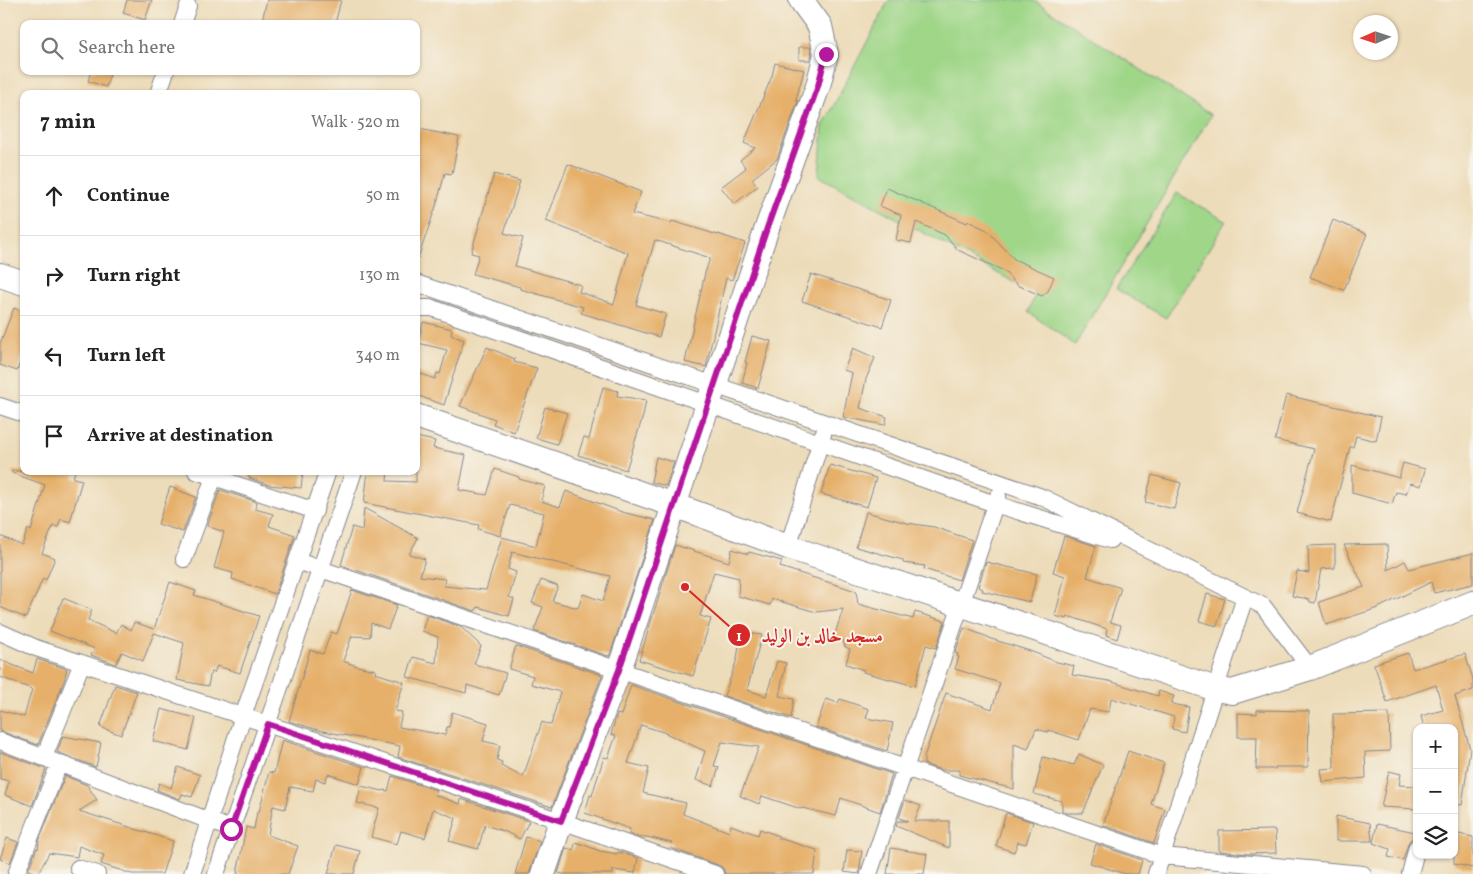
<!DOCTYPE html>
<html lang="en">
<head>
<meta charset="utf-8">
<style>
	body { margin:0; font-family:Vollkorn,Amiri,serif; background:#f6f6f6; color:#222 }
	.controls { position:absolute; right:15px; bottom:15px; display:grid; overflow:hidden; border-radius:10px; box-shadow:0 1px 4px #0004 }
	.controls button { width:45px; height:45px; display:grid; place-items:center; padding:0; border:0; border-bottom:1px solid #e0e0e0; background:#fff; color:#222; font:25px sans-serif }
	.compass { position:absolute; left:1353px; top:15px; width:45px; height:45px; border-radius:50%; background:#fff; box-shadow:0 1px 4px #0004; rotate:267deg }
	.stop { position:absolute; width:15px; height:15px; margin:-11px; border:4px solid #b5179e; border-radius:50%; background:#fff }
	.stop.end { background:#b5179e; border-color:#fff; box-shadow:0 1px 5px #0008 }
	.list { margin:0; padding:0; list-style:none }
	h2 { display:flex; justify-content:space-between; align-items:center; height:65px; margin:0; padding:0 20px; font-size:21px }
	h2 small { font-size:16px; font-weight:400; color:#767676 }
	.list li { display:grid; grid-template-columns:32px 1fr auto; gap:15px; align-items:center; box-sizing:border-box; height:80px; padding:0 20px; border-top:1px solid #e0e0e0 }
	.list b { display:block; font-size:19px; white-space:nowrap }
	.list em { font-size:16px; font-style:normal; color:#767676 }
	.icon { flex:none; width:28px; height:28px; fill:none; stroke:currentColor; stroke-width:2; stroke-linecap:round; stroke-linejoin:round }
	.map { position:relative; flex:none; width:1473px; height:874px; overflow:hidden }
	.search { position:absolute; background:#fff; box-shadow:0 1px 4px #0004; left:20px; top:20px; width:400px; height:55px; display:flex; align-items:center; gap:12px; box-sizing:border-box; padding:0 18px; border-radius:10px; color:#767676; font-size:19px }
	.panel { position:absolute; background:#fff; box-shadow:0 1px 4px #0004; left:20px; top:90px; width:400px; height:385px; border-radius:10px }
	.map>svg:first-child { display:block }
</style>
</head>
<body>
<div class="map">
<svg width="1473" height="874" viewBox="0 0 1473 874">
	<rect width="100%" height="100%" fill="#f7f3e8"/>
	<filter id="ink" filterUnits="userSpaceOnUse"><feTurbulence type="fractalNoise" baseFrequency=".02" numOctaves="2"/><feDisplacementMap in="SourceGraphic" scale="10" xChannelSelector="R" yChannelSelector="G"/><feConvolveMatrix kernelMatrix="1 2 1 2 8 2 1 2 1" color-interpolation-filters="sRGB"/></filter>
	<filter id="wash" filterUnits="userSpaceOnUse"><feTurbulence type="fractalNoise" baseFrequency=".0096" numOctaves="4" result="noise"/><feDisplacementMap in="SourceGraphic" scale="20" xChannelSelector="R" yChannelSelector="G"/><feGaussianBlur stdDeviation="1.12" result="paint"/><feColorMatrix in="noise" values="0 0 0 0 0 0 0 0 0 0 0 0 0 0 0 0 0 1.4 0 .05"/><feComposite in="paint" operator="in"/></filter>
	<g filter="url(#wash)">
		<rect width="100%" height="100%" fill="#eddcb9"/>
		<path fill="#9fd688" stroke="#5d8273" d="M889,0H1033L1211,115L1075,345L1028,312L1036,294L819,176L823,126Z
			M1177,193L1226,221L1166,318L1116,289Z"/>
		<g id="blocks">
			<path fill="#e6b06a" d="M127,0H152L145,20L123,13Z
				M267,0H341L335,24H261Z
				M799,47H810L812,54L810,60H799Z
				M775,63L804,70L796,100L798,101L777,159L752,179L758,186L734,204L721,187L746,168L740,160L755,148L744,143L772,76Z
				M91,71H111L106,87L88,81Z
				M419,129L459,137L452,174L445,173L436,206L418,258L416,257V145Z
				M568,164L641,192L632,214L671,223L672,221L718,235V234L745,243L732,280L726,278L706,367L685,362L705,273L710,258L655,240L636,305L666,314L659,337L581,313L583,307L520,289V287L473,274L479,255L471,253L494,174L520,181L504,233L523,238L515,266L581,285L579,292L614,304L628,253L546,221Z
				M887,188L967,223L968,221L987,230L1014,259L1054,277L1048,291L1042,296L1017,285L1004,271L958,250L945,235L916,222L911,243L896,240L901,215L880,206Z
				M1333,220L1367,234L1344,290L1310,277Z
				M811,274L891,300L882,327L802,301Z
				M14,308L24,312V352L17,371L0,365V343Z
				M423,322L452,329L451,335L464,340L444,405L416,395V372L435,379L437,373L440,374L447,350L418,343Z
				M752,336L771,341L758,388L742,383L747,363L745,362Z
				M487,347L515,359L514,362L537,368L514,432L493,424L495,419L460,406Z
				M853,348L875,358L866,379L860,408L887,417L885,425L843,417L852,373L844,370Z
				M603,387L618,391L617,396L646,400L643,416L626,470L578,455L584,437L589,439Z
				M1286,395L1381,417L1376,441L1356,436L1353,447H1350L1331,522L1297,513L1314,449L1275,440Z
				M545,407L567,413L557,444L536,438Z
				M416,437L435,441L433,448L466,455L459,490L487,495L495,469L519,477V479L545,486L541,501L560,507L566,491L622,512L655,520L610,655L608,656L534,631L543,607L532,603L541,580L558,586L552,601L578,608L583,594L603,601L610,576L512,552L508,569L516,572L509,597L514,599L509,616L478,607L475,611L341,565L352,527L362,530L364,508L418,538L409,554L425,559L420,576L445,579L444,586L486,590L502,537L536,546L544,513L510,505L500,536L478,529L479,525L364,503L368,471H388L387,481L416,482Z
				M656,457L674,462L666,486L651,482Z
				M1403,463L1425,469L1421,486L1410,483L1406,494L1396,492L1392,504L1352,493V465L1399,478Z
				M830,465L876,478L867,507L821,494Z
				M12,471H75L73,478L82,480L70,522L61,519L58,527L53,526L42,553L55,558L46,580L43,578L26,618L0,607V536L22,545L28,529L31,531L45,485L12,473Z
				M249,471H303L301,488L269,485L249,478Z
				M1152,475L1181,483L1174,509L1145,502Z
				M170,487L196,497L183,532L158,524Z
				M220,490L257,502L255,509L273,514L269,526L295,535L275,594L232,579L233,573L214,568L224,532L207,526Z
				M866,512L907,523L934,527L972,540L959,580L924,569L925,566L903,563V560L856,547Z
				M1064,536L1096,546L1087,577L1121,588L1110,622L1121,625L1117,639L1106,635L1107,629L1068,616L1067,619L1055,616L1065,576L1053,572Z
				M1387,544L1388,570L1405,561L1409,569L1473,553V584L1434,593L1431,582L1378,608L1326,625L1319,602L1364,587L1344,545Z
				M675,545L729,562L732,549L748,554L749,552L782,561L780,567L856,591L858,604L913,619L915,612L945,621L936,648L926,645L915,686L863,672L864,670L846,664L850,649L845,647L843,640L834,637L843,609L816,612L772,599L770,605L738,596L739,578L714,572L700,616L711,619L693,676L639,660Z
				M1335,545V568L1321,569L1315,603L1310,602L1309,599L1292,596L1297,571L1309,573L1308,546Z
				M986,562L1037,574L1030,602L982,591L983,589L978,587Z
				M170,582L196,591L194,595L259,616L240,673L217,666L214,673L211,671L208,686L177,680L184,643L154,633L143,661L122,652L116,664L91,655L95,649L50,631L63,598L92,610L88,620L116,633L121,624L131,630L134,622L154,629Z
				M352,590L397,605L388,629L371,623L370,637L352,636L343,661L357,666L376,670L375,673L404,682L395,711L402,712L399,727L445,735L447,727H449L452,712L488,723L483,741L500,745L497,760L502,762L501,766L523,777L542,722L551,725L560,692L531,684L533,676L509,669L516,646L602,675L552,807L398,757L400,746L318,730L289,721L310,650L323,654L331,632L337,634Z
				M1207,594L1225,599L1217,626L1199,621Z
				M427,615L461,627L481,646L474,664L506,673L499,695L467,685L466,693L407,677L413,657L436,663L438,637L422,631Z
				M964,628L988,637V638L1030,651L1057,662L1074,666L1072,675L1109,681L1158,696L1159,691L1174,696L1171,704L1189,707L1185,732L1172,729L1174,717L1111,698L1109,712L1090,709L1079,740L1048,730V732L1036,729L1028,749L1014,744V789L959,775L960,770H941L924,764V757L946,693L992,709L1000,683L955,669L959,657L957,656L958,654L955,653Z
				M741,632L762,635L747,690L766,696L777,661L786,663L779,696L794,699L791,718L724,696L737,659Z
				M1408,653L1413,669L1465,654L1473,679V690L1455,696L1470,749L1462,805L1454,804V728H1424L1421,716L1443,710L1436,685L1387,702L1374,664Z
				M37,659L67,669L64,681L38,745L0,731V710L24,717L32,689L0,677V660L33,673Z
				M115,685L137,692L121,735L100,727Z
				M631,685L892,774L880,812L841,798L836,816L802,808L801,809L762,796L759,804L740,796L759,747L722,742L714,766L719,767L713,786L696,780L705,751L663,732L641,725L628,763L649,768L643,793L686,803L683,814L729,832L731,825L758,835L760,829L779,836L778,838L817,850L814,874H725L723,868L718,865L671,848L672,843L647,837H641V838L629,834L630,829L585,813L590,795L592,796L593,792L604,757L608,758L616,736L611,734L617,714L621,715Z
				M826,699L838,703L840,699L869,709L866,718L893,723L887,751L816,727Z
				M161,709L196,718L188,750L153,741Z
				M1257,710L1309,711L1308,767H1275V769H1256L1257,737H1238V713L1257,714Z
				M1389,713L1390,751L1365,752L1366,778L1323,782L1321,769L1334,768L1333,714Z
				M63,736L101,743L96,767L57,752Z
				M282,740L364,767L359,784L328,774L325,782L316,779L313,791L290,787L285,809L273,806L268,835L298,846L288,874H237L246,827L254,829L257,812H259L269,772L274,773Z
				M1128,751L1164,763L1151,804L1165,809L1154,843L1103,825Z
				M0,752L46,769L32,806L5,795L9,781L0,779Z
				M1079,754L1103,765L1083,813H1067L1062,811V801L1034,794L1043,757L1074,765Z
				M178,767L200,775L192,797L182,794L180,799L157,790L159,783L171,788Z
				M1389,771L1401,774L1399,785L1417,786V809L1381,807Z
				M65,776L87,785L97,800L79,811L173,841L162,874H132L101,864L104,855L79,846L77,857L49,853L38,874H35V872L28,870L37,848L38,849L39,841Z
				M392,776L436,790L435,795L460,804L461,799L529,821L520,839L506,832L485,825L478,849L449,841L456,818L433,809L425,838L401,831L397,844L371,837L379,808L357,803L361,786L383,791L384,790L388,791Z
				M905,800L921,806L914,821H949V848L896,826L898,821H908L899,818Z
				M1006,813L1033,822L1026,844L1018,842L1014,852L996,846Z
				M1336,816L1370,823L1372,841H1336Z
				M1377,824L1415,832L1414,837L1410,840L1408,844L1403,860L1388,857L1390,849L1373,843Z
				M1275,830L1276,853L1247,854L1219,851V831Z
				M1454,833L1473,837V868L1454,864Z
				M526,837L540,841L529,874H515Z
				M7,838L18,842L10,863L0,859Z
				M576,842L600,851L617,854L618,852L622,853L638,858L635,873L613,870V874H563L558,873L566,848L573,850Z
				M1096,844L1142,860L1138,874H1125L1090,863Z
				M336,845L360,851L354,874H328Z
				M891,848L927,854L924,874H887Z
				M847,850L862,851L859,874L844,872Z"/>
		</g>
	</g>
	<g filter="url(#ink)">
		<use href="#blocks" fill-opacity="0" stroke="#84868c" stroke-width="1"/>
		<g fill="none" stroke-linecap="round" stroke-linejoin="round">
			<defs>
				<path id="street" d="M182,24L188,6
					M158,94L166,71
					M416,283L1042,497L1263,606L1310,668
					M416,308H432L995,504L1110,540
					M0,406L24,414
					M196,471L315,511
					M788,547L823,434
					M184,559L214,477
					M297,561L619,670L1162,856L1363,874
					M0,632L36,648L561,821L715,874
					M0,741L231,829
					M44,757L82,663
					M78,868L97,874
					M16,874L59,764
					M192,874L243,716L328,471
					M216,874L354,471
					M869,874L998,496
					M1156,874L1245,597
					M1410,874L1417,847"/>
				<path id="secondary" d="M0,275L24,283
					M416,416L674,505L788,547L1216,689L1232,692L1310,668L1473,603
					M543,874L561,821L619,670L767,228L818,86L826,54L820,26L801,0"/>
			</defs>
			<use href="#street" stroke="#84868c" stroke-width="18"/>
			<use href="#secondary" stroke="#84868c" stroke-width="26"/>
			<use href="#street" stroke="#fff" stroke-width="16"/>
			<use href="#secondary" stroke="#fff" stroke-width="24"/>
		</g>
	</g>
	<g fill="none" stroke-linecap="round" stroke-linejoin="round" filter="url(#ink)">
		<path stroke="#b5179e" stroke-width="6" d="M231,829L268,724L561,821L619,670L767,228L818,86L826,54"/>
	</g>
	<path fill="none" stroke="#d62828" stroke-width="2" d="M685 587L739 635"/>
	<g fill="#d62828" stroke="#f7f3e8" stroke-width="2">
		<circle cx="685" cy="587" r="5"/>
		<circle cx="739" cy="635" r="12"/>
	</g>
	<g font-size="15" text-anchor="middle" font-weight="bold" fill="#fff">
		<text x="739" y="641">1</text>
	</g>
	<g font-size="19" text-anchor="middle" font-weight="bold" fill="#d62828" stroke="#f7f3e8" stroke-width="4" stroke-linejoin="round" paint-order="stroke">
		<text x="822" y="642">مسجد خالد بن الوليد</text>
	</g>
</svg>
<div class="controls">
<button>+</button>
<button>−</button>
<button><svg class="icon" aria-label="layers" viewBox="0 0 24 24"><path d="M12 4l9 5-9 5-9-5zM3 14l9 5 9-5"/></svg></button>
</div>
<svg class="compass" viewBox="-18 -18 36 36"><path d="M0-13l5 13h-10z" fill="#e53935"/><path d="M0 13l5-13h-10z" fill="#767676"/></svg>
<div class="stop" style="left:231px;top:829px"></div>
<div class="stop end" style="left:826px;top:54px"></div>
<div class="search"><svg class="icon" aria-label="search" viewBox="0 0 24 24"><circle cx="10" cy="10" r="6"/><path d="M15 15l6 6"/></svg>Search here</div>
<section class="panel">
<h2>7 min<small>Walk · 520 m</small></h2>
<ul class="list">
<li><svg class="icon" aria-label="ahead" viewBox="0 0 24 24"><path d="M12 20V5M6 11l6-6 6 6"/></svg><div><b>Continue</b></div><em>50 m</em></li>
<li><svg class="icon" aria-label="right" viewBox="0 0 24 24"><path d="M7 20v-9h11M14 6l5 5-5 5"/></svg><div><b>Turn right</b></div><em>130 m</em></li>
<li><svg class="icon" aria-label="left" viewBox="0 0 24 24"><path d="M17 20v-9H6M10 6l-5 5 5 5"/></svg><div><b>Turn left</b></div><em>340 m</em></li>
<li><svg class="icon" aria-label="arrive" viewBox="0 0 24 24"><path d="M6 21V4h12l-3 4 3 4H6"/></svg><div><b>Arrive at destination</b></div></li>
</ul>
</section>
</div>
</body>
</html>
